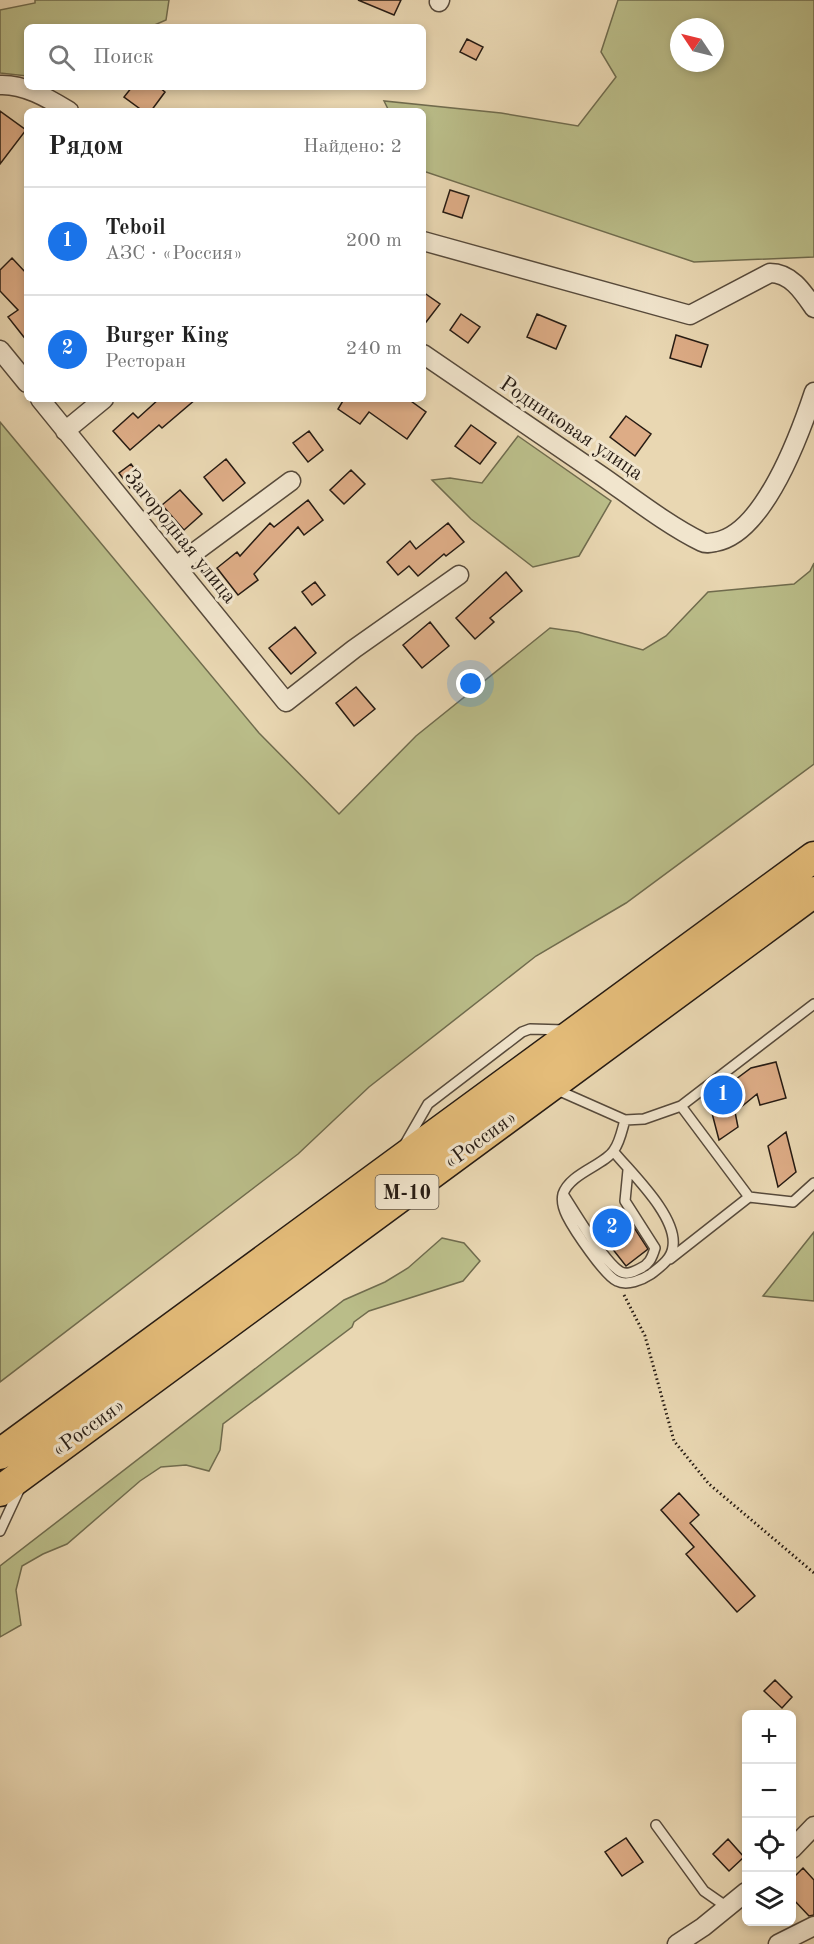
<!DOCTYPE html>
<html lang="ru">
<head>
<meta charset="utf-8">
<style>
	body { margin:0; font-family:"Old Standard TT",serif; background:#f6f6f6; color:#222 }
	.controls { position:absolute; right:18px; bottom:18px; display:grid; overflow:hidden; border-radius:9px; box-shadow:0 3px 9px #0003 }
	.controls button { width:54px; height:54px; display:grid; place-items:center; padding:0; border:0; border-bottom:2px solid #e0e0e0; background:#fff; color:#222; font:30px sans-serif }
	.compass { position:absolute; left:670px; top:18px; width:54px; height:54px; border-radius:50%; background:#fff; box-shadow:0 3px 9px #0003; rotate:305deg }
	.you { position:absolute; left:471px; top:684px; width:21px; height:21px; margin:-15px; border:4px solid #fff; border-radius:50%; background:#1a73e8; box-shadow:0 0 0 9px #1a73e833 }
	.badge { display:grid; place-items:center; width:39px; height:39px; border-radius:50%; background:#1a73e8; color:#fff; font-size:20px; font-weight:700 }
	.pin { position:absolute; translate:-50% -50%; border:3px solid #fff; box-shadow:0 2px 6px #0006 }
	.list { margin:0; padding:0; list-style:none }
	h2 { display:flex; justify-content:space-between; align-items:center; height:78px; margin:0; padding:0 24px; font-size:26px }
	h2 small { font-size:20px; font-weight:400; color:#767676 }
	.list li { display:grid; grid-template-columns:39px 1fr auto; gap:18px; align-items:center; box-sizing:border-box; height:108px; padding:0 24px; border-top:2px solid #e0e0e0 }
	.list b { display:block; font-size:22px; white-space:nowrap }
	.list p { margin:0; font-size:20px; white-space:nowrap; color:#767676 }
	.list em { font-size:20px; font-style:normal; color:#767676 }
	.icon { flex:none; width:33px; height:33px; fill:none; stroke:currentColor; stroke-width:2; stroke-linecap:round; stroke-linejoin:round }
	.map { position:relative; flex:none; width:814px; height:1944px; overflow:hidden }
	.search { position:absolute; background:#fff; box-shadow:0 3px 9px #0003; left:24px; top:24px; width:402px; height:66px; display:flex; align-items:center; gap:15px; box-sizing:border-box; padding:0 21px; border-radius:9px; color:#767676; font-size:22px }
	.panel { position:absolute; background:#fff; box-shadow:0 3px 9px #0003; left:24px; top:108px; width:402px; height:294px; border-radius:9px }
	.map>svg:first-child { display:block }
</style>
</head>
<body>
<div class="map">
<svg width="814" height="1944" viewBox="0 0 814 1944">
	<rect width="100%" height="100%" fill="#e9d7b2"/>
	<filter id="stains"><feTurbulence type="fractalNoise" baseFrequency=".00333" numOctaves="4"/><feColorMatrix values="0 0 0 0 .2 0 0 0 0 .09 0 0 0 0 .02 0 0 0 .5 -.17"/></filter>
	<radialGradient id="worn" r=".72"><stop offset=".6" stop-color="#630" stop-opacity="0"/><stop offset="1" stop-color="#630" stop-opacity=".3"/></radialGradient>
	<path fill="#babd89" stroke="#706c4e" stroke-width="1.5" fill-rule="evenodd" d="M35,0H169L166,20L150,27H27V76L0,73V10L35,3Z
		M618,0H814V257L694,262L423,171V111H389L384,101L501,113L578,126L616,77L601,52ZM679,27H715V63H679Z
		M0,422L259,733L339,814L416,736L550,628L578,632L643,650L666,636L708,592L794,584L810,571L814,563V764L626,903L536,956L369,1087L298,1154L0,1382Z
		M518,436L611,501L579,556L533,567L471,519L432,480L450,478L482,483Z
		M814,1232V1301L763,1296Z
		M442,1238L464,1243L480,1261L463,1281L369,1311L354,1322L352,1327L223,1424L220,1450L209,1471L186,1465L161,1467L140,1481L67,1544L43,1554L22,1566L16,1590L21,1625L0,1637V1566L344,1300L385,1282L408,1268Z"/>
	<path fill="#ddac86" stroke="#261b13" stroke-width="1.5" d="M358,0H401L394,15Z
		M467,39L483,47L476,60L460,52Z
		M132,87H159L165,92L151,111H143L124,97Z
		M0,111L26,130L0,164Z
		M450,190L469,196L462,218L443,212Z
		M12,258L27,274V341L8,317L18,310L0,291V270Z
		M423,292L440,304L423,326Z
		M461,314L480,327L468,343L450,330Z
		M537,314L566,326L556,349L527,337Z
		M676,335L708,345L701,367L670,358Z
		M159,399H196L162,428L159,425L130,450L113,431L133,413L138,418Z
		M344,399H408L426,412L407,439L369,412L360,424L338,409Z
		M626,416L651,434L635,456L610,437Z
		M471,425L496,443L480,464L455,446Z
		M309,431L323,450L308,462L293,443Z
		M226,459L245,483L223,501L204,477Z
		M131,464L142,479L130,488L119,473Z
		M351,470L365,484L344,504L330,490Z
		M180,490L202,514L184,530L162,505Z
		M308,500L323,520L304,535L298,527L254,574L258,580L238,595L217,568L237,552L240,556L270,523L274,527Z
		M448,523L464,542L446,556L444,554L418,576L409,566L398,575L387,562L410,541L416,549Z
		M506,572L522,591L490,618L494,622L475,639L456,618Z
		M315,582L325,595L312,605L302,592Z
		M430,622L449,646L422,668L403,645Z
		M295,627L316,653L291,674L269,648Z
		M356,687L375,709L354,726L336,703Z
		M776,1062L786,1098L760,1105L757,1094L735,1112L738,1127L719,1140L707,1094L727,1079L728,1085L751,1068Z
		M786,1132L796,1172L778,1187L768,1146Z
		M622,1209L648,1249L626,1266L596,1228Z
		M679,1493L699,1515L690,1523L755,1596L737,1612L686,1554L694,1547L661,1510Z
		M775,1680L792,1697L782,1708L764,1691Z
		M626,1838L643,1862L622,1876L605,1852Z
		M728,1839L744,1857L729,1871L713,1854Z
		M803,1868L814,1880V1915L809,1916L792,1898V1879Z"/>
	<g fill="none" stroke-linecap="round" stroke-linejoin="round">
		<defs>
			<path id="service" d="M555,1089L625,1120L644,1119L681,1106L814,1004
				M681,1106L749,1197L793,1202L814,1183
				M405,1144L428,1104L522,1032L530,1029L565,1030
				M614,1152C632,1174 677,1216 673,1246C672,1259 660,1267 651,1274C642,1280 627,1286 617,1281C605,1276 574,1230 567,1216C564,1210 561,1202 563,1194C570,1173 605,1165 614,1150C620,1142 622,1130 625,1120
				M563,1194C574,1211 605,1264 621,1272C627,1275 633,1272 639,1269C649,1265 652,1258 655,1248L625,1201L628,1170
				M670,1259L749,1197
				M0,1531L19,1490
				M656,1825L704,1891L727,1907"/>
			<path id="minor" d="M439,2L440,0
				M0,85C25,84 49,99 69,111
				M423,241L690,315L770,273C791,273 803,292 814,308
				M0,350L27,383
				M423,354C483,395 543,436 603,477C633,498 669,526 702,542C706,544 710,543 715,542C764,534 800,434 814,392
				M40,399L286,702L354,649L459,575
				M65,431L104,399
				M176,566L291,481
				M792,1849L814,1826
				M677,1944L703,1927L746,1892
				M778,1944L814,1926"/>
			<path id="trunk" d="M0,1454L814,857
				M0,1491L814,892"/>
		</defs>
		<use href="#service" stroke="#574a3b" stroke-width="12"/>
		<use href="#minor" stroke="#574a3b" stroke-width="21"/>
		<use href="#trunk" stroke="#261b13" stroke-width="33"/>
		<path stroke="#261b13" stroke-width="3" stroke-dasharray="1.5 3" stroke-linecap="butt" d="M624,1295L645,1336L674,1441L709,1484L814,1573"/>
		<use href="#service" stroke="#f1e5cd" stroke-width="9"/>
		<use href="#minor" stroke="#f1e5cd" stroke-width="18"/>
		<use href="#trunk" stroke="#e4bc79" stroke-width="30"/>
	</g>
	<g text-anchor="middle" stroke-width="6" stroke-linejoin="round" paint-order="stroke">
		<rect fill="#f1e5cd" stroke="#63584b" stroke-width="1.5" x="375.5" y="1175" width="63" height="34" rx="4.5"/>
		<g font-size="20" font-weight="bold" fill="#261b13">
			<text x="407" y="1199">М-10</text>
		</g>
		<g font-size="21" fill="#261b13" stroke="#f1e5cd">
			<text transform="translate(572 428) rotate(34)" y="7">Родниковая улица</text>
			<text transform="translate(181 536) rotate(51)" y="7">Загородная улица</text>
			<text transform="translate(480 1139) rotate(-36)" y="7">«Россия»</text>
			<text transform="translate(88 1427) rotate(-36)" y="7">«Россия»</text>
		</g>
	</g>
	<rect width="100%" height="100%" filter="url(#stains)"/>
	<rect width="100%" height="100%" fill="url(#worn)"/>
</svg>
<div class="controls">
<button>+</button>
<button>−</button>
<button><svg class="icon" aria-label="locate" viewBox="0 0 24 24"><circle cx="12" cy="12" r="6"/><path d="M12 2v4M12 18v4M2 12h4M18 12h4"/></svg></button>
<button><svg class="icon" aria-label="layers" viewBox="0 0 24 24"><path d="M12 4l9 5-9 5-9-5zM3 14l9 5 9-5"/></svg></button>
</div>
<svg class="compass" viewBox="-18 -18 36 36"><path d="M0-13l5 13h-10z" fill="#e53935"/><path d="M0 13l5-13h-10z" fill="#767676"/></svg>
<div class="you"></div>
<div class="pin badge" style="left:723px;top:1095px">1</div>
<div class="pin badge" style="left:612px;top:1228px">2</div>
<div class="search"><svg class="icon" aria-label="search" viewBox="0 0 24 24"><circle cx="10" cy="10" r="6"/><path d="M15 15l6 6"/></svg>Поиск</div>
<section class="panel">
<h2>Рядом<small>Найдено: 2</small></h2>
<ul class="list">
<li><span class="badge">1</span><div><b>Teboil</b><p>АЗС · «Россия»</p></div><em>200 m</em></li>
<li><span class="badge">2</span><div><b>Burger King</b><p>Ресторан</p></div><em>240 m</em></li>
</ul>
</section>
</div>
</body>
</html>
